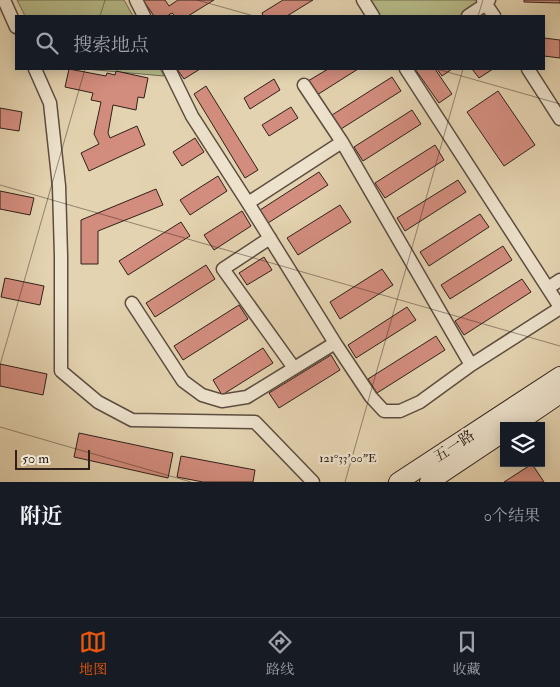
<!DOCTYPE html>
<html lang="zh">
<head>
<meta charset="utf-8">
<style>
	body { margin:0; font-family:"IM FELL Double Pica","Noto Serif SC",serif; background:#20242c; color:#f1f3f6 }
	.controls { position:absolute; right:15px; bottom:15px; display:grid; overflow:hidden; border-radius:0px; box-shadow:0 2px 12px #0003 }
	.controls button { width:45px; height:45px; display:grid; place-items:center; padding:0; border:0; border-bottom:1px solid #363941; background:#171b24; color:#f1f3f6; font:25px sans-serif }
	.scale { position:absolute; left:15px; bottom:12px; width:75px; box-sizing:border-box; padding-left:5px; border:2px solid #2f201b; border-top:0; font-size:14px; line-height:18px; white-space:nowrap; color:#2f201b; -webkit-text-stroke:4px #ede2cc; paint-order:stroke }
	.list { margin:0; padding:0; list-style:none }
	h2 { display:flex; justify-content:space-between; align-items:center; height:65px; margin:0; padding:0 20px; font-size:21px }
	h2 small { font-size:16px; font-weight:400; color:#9ea1a6 }
	.icon { flex:none; width:28px; height:28px; fill:none; stroke:currentColor; stroke-width:2; stroke-linecap:round; stroke-linejoin:round }
	.map { position:relative; flex:none; width:560px; height:482px; overflow:hidden }
	.search { position:absolute; background:#171b24; box-shadow:0 2px 12px #0003; left:15px; right:15px; top:15px; height:55px; display:flex; align-items:center; gap:12px; box-sizing:border-box; padding:0 18px; border-radius:0px; color:#9ea1a6; font-size:19px }
	.sheet { height:135px; background:#171b24 }
	nav { display:flex; justify-content:space-around; align-items:center; box-sizing:border-box; height:70px; border-top:1px solid #363941; background:#171b24; font-size:14px; color:#9ea1a6 }
	nav a { display:grid; justify-items:center; gap:2px }
	nav .on { color:#ea580c }
	.map>svg:first-child { display:block }
</style>
</head>
<body>
<div class="map">
<svg width="560" height="482" viewBox="0 0 560 482">
	<rect width="100%" height="100%" fill="#e4d3b0"/>
	<filter id="stains"><feTurbulence type="fractalNoise" baseFrequency=".004" numOctaves="4"/><feColorMatrix values="0 0 0 0 .2 0 0 0 0 .09 0 0 0 0 .02 0 0 0 .5 -.17"/></filter>
	<radialGradient id="worn" r=".72"><stop offset=".6" stop-color="#630" stop-opacity="0"/><stop offset="1" stop-color="#630" stop-opacity=".3"/></radialGradient>
	<path fill="#b7bb89" stroke="#736e52" d="M17,0H124L133,16H25Z
		M369,0H477L479,3L459,16H380Z
		M85,69H160L164,76Z"/>
	<path fill="#d38d7e" stroke="#2f201b" d="M143,0H165L169,6L178,0H214L188,16H175L172,13L167,16H154Z
		M283,0H313L287,16H263L262,13Z
		M524,0H560V3L524,2Z
		M544,38L560,40V58L544,56Z
		M69,69L106,76L107,73L115,75L116,71L148,78L144,98L138,97L136,110L113,105L108,133L110,138L137,126L145,145L89,171L81,153L99,144L94,134L101,102L91,100L93,93L65,87Z
		M177,69H200L184,79Z
		M328,69H358L317,95L308,81Z
		M415,69H435L452,94L439,103Z
		M437,69H452L442,76Z
		M472,69H493L479,78Z
		M392,77L401,91L341,129L332,115Z
		M274,79L280,90L250,109L244,98Z
		M206,86L258,170L245,178L194,94Z
		M498,91L535,145L504,166L467,112Z
		M291,107L298,118L269,136L262,125Z
		M0,108L22,112L19,131L0,128Z
		M412,110L421,124L363,161L354,147Z
		M195,138L204,152L182,166L173,152Z
		M435,145L444,160L385,198L375,183Z
		M319,172L328,185L268,223L260,210Z
		M218,176L227,191L190,215L180,200Z
		M458,180L466,192L405,231L397,218Z
		M156,189L163,205L98,231V264H81V220Z
		M0,191L34,198L30,215L0,209Z
		M340,205L351,222L298,255L287,238Z
		M242,211L251,226L214,250L204,235Z
		M480,214L489,227L429,266L420,252Z
		M181,222L190,236L128,275L119,261Z
		M503,246L512,260L450,299L441,285Z
		M264,257L272,270L247,285L239,273Z
		M206,265L215,279L155,317L146,303Z
		M382,269L393,285L340,319L330,302Z
		M5,278L44,286L40,305L1,297Z
		M522,279L531,292L464,335L455,321Z
		M239,305L248,319L183,360L174,346Z
		M407,307L416,320L356,358L348,345Z
		M436,336L445,350L377,393L368,379Z
		M263,348L273,363L222,395L213,380Z
		M331,355L340,370L279,408L269,393Z
		M0,364L47,374L43,395L0,386Z
		M79,433L173,453L168,478L74,457Z
		M181,456L255,470L253,482H203L177,477Z
		M532,464L544,482H504Z"/>
	<g fill="none" stroke-linecap="round" stroke-linejoin="round">
		<defs>
			<path id="minor" d="M4,0L16,27
				M136,0L144,16
				M363,0L373,16
				M483,0L494,16
				M468,16L486,4L489,0
				M35,69L50,103L59,186L61,256V371L98,402L132,420L255,422L313,482
				M169,69L192,116L248,203L335,343
				M406,69L560,307
				M528,69L560,119
				M304,85L342,142L471,365
				M248,203L342,142
				M270,238L223,269L294,368
				M548,288L560,280
				M132,303L183,381L202,395L222,401L247,397L335,343L371,397L384,411H400L420,402L471,365L560,308"/>
			<path id="secondary" d="M513,426L560,394
				M398,482L560,376
				M429,482L504,432"/>
		</defs>
		<use href="#minor" stroke="#5c4d40" stroke-width="15"/>
		<use href="#secondary" stroke="#2f201b" stroke-width="20"/>
		<use href="#minor" stroke="#ede2cc" stroke-width="12"/>
		<use href="#secondary" stroke="#ede2cc" stroke-width="18"/>
	</g>
	<path fill="none" stroke="#2f201b" stroke-width="1" stroke-opacity="0.45" d="M197,0L254,16M100,16L105,0M478,16L483,0M437,69L560,104M0,185L560,346M0,365L85,69M0,427L191,482M345,482L463,69"/>
	<g text-anchor="middle" stroke-width="4.5" stroke-linejoin="round" paint-order="stroke">
		<g font-size="15" fill="#2f201b" stroke="#ede2cc">
			<text transform="translate(454 446) rotate(-33)" y="5">五一路</text>
		</g>
	</g>
	<g font-size="12" text-anchor="middle" fill="#2f201b" stroke="#ede2cc" stroke-width="4.5" stroke-linejoin="round" paint-order="stroke">
		<text x="348" y="462">121°33'00"E</text>
	</g>
	<rect width="100%" height="100%" filter="url(#stains)"/>
	<rect width="100%" height="100%" fill="url(#worn)"/>
</svg>
<div class="controls">
<button><svg class="icon" aria-label="layers" viewBox="0 0 24 24"><path d="M12 4l9 5-9 5-9-5zM3 14l9 5 9-5"/></svg></button>
</div>
<div class="scale">50 m</div>
<div class="search"><svg class="icon" aria-label="search" viewBox="0 0 24 24"><circle cx="10" cy="10" r="6"/><path d="M15 15l6 6"/></svg>搜索地点</div>
</div>
<section class="sheet">
<h2>附近<small>0个结果</small></h2>
<ul class="list">
</ul>
</section>
<nav>
<a class="on"><svg class="icon" aria-label="map" viewBox="0 0 24 24"><path d="M3 6l6-2 6 2 6-2v14l-6 2-6-2-6 2zM9 4v14M15 6v14"/></svg>地图</a>
<a><svg class="icon" aria-label="directions" viewBox="0 0 24 24"><path d="M12 3l9 9-9 9-9-9zM9 14v-3h6M13 9l2 2-2 2"/></svg>路线</a>
<a><svg class="icon" aria-label="saved" viewBox="0 0 24 24"><path d="M7 4h10v16l-5-4-5 4z"/></svg>收藏</a>
</nav>
</body>
</html>
